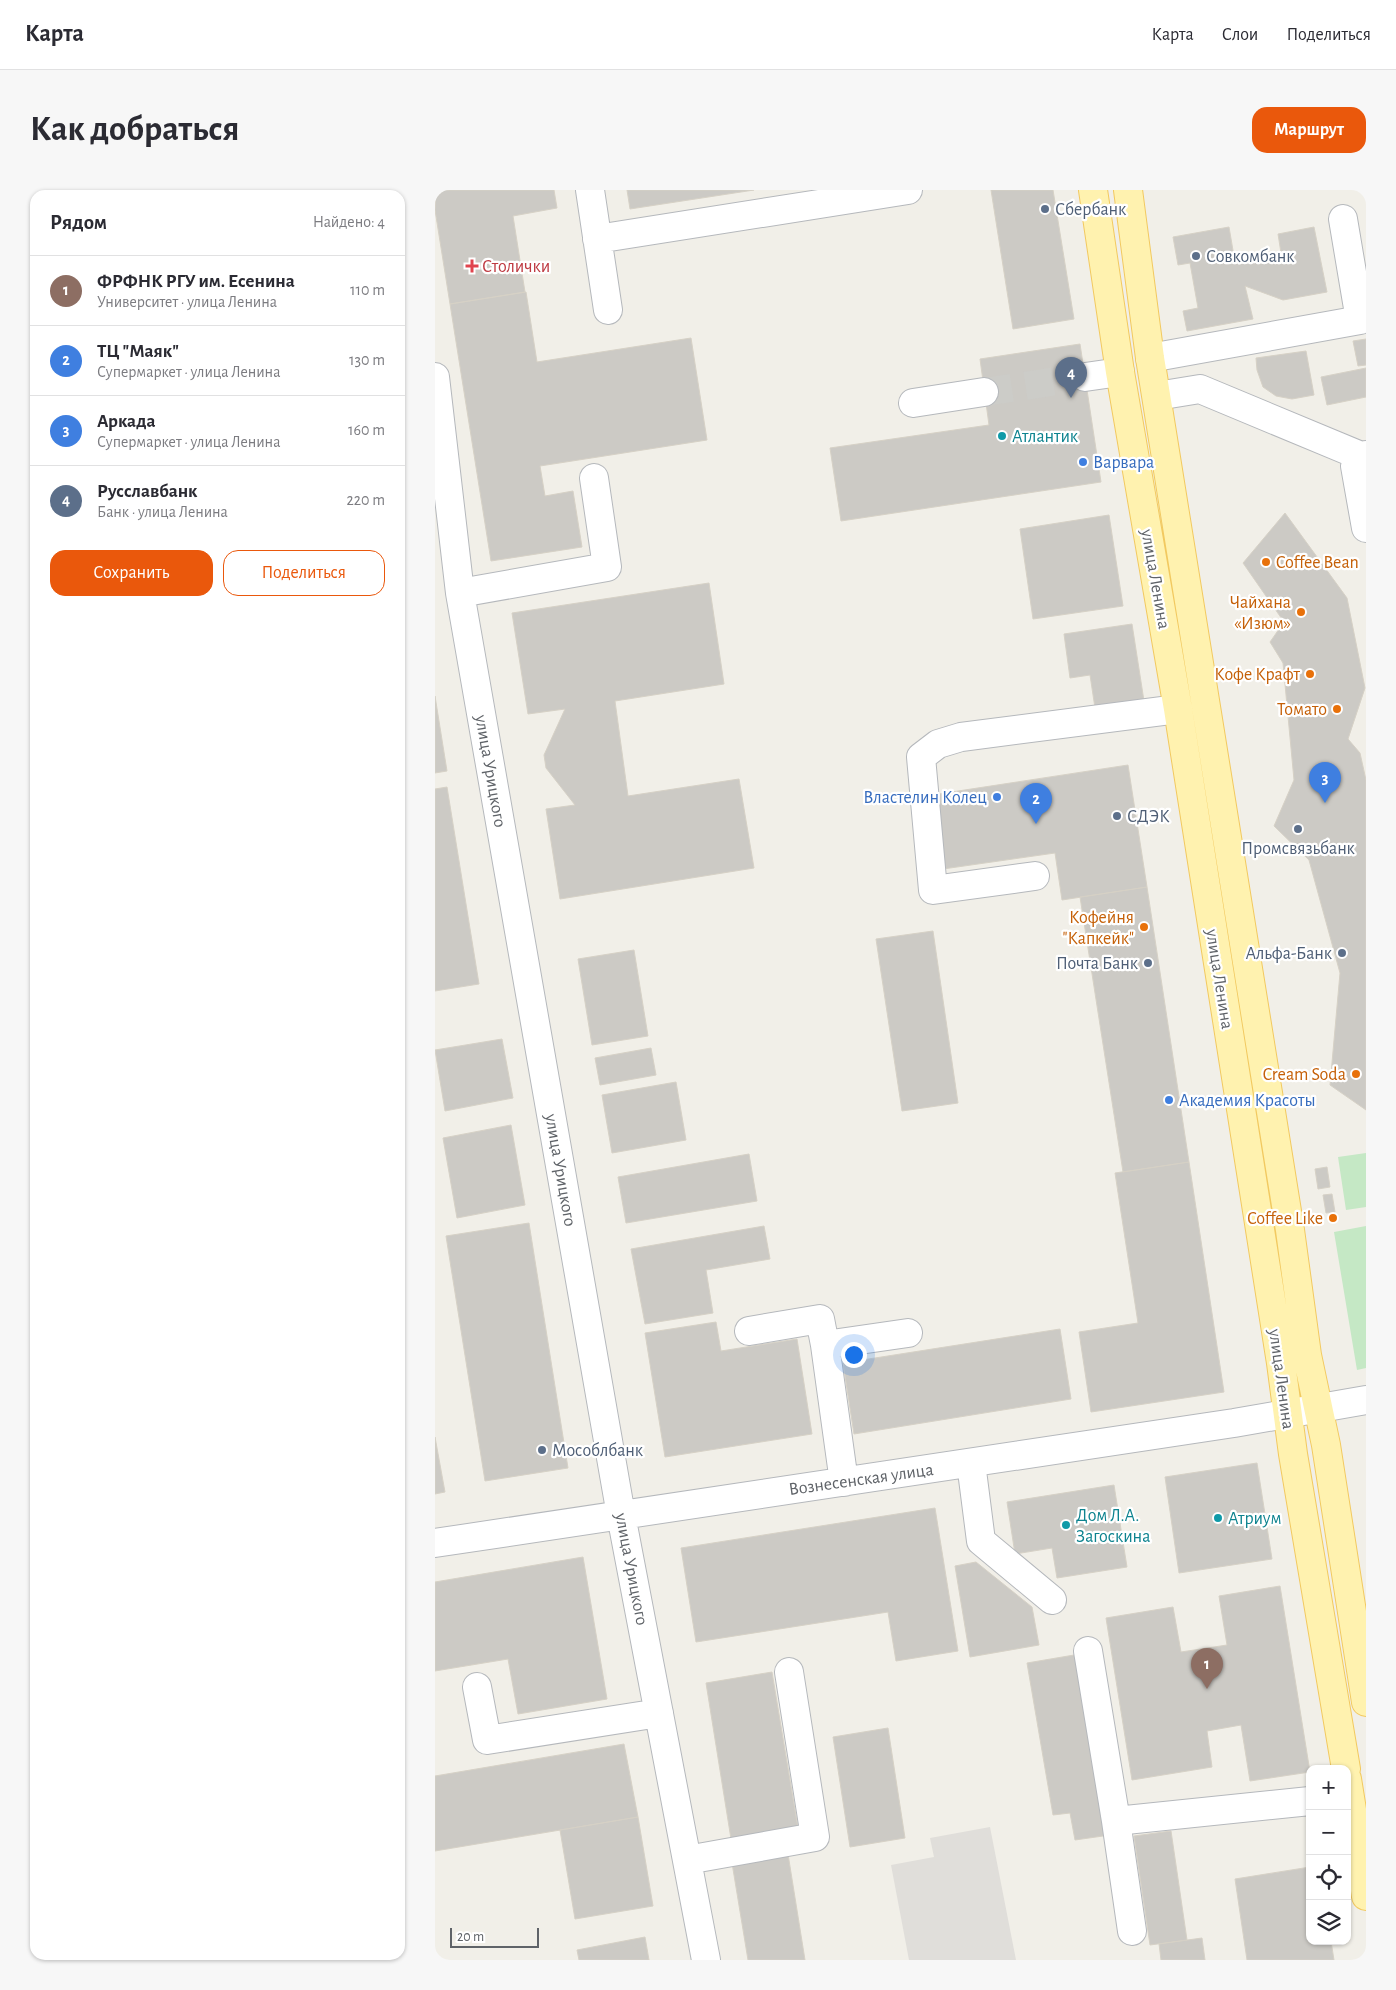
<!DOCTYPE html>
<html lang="ru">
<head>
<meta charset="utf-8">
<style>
	body { margin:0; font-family:"Alegreya Sans",sans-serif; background:#f7f7f7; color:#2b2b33 }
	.controls { position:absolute; right:15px; bottom:15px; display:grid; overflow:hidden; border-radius:10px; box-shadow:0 1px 4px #0004 }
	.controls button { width:45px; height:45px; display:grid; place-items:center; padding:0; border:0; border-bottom:1px solid #e1e1e2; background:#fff; color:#2b2b33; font:25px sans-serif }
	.scale { position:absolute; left:15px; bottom:12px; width:89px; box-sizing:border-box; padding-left:5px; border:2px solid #5f6368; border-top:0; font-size:14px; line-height:18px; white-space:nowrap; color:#5f6368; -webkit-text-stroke:4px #fff; paint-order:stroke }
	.you { position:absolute; left:418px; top:1164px; width:18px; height:18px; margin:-12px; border:4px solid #fff; border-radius:50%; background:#1a73e8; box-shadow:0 0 0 8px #1a73e833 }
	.badge { display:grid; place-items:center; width:32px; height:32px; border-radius:50%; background:#ea580c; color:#fff; font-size:16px; font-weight:700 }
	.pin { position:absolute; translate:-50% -41px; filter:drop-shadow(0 1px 2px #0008) }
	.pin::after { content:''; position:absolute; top:26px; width:18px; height:15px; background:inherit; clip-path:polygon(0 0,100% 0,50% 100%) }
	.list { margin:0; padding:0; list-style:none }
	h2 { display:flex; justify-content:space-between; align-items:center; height:65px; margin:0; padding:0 20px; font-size:21px }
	h2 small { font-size:16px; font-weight:400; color:#7c7c81 }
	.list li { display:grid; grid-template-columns:32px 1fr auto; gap:15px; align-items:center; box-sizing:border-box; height:70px; padding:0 20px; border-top:1px solid #e1e1e2 }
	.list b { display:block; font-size:19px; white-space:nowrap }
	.list p { margin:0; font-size:16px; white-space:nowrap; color:#7c7c81 }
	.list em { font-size:16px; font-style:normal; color:#7c7c81 }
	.actions { display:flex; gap:10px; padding:15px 20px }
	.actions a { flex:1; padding:11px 0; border:1px solid #ea580c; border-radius:15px; text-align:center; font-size:18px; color:#ea580c }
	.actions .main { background:#ea580c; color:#fff }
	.icon { flex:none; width:28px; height:28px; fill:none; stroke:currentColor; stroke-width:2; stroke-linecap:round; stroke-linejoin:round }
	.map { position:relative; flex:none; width:931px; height:1770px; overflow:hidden; border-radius:15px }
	header { display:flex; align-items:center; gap:30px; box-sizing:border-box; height:70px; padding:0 25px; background:#fff; border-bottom:1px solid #e1e1e2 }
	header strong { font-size:24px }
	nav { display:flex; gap:28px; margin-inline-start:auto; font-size:18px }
	.intro { display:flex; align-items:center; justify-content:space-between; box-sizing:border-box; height:120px; padding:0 30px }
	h1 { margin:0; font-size:35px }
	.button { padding:12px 22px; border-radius:15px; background:#ea580c; color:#fff; font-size:18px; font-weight:700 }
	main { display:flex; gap:30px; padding:0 30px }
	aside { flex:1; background:#fff; border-radius:15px; box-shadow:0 1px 4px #0004 }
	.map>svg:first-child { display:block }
</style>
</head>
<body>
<header>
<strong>Карта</strong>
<nav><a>Карта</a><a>Слои</a><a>Поделиться</a></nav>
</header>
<div class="intro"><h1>Как добраться</h1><a class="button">Маршрут</a></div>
<main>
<aside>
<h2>Рядом<small>Найдено: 4</small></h2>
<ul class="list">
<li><span class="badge" style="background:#8d6e63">1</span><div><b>ФРФНК РГУ им. Есенина</b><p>Университет · улица Ленина</p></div><em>110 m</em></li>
<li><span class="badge" style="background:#3f7fe0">2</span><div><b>ТЦ &quot;Маяк&quot;</b><p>Супермаркет · улица Ленина</p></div><em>130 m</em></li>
<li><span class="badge" style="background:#3f7fe0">3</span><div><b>Аркада</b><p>Супермаркет · улица Ленина</p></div><em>160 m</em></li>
<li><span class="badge" style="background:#5c6f8a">4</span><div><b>Русславбанк</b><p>Банк · улица Ленина</p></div><em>220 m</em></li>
</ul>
<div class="actions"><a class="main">Сохранить</a><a>Поделиться</a></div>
</aside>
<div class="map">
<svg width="931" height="1770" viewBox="0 0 931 1770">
	<rect width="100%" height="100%" fill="#f1efe8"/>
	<path fill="#e0deda" d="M555,1637L581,1770H474L456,1675L499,1667L495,1648Z"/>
	<path fill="#c5e8c5" d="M931,963V1017L911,1020L903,967Z
		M931,1036V1178L922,1180L899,1042Z"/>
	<path fill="#cccac5" stroke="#d6d1c6" d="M1,0H119L122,18L78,26L90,102L15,114L0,20Z
		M192,0H319L195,19Z
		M556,0H618L639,129L578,139Z
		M794,37L800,72L846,63L843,44L879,37L892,102L848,110L810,96L818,129L752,141L748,121L763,118L755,73L743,75L738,47Z
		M91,102L102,172L256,148L272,250L105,276L110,306L138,301L147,357L56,371L15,114Z
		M931,149V175L923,176L918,151Z
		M645,154L666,292L406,331L395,258L554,235L545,169Z
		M871,161L879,205L857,209L841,206L828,197L822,180L821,168Z
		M931,178V207L892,215L886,187Z
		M850,323L912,408L930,498L913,549L925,563L931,590V920L895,895L905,783L874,670L839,636L859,590L848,473L835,452L849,432L808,373Z
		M674,325L688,416L598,429L585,339Z
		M274,393L289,494L180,511L193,606L304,589L319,678L125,709L111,619L140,615L111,578L109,565L130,519L93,524L77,423Z
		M697,434L709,511L660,518L655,485L635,488L629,444Z
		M0,506L12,581L0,583Z
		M693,575L712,697L627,710L620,663L508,679L497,605Z
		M12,597L44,794L0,801V599Z
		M712,697L754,972L688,982L645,707Z
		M498,741L523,913L467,921L441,749Z
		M199,760L213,846L157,855L143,769Z
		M67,849L78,908L10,921L0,860Z
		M216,858L221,885L165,895L160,868Z
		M241,892L251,950L177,963L167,905Z
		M76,935L90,1015L22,1028L8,948Z
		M314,964L322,1011L191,1033L183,987Z
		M754,972L789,1202L656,1222L644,1142L703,1133L680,983Z
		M892,977L895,997L883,999L880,979Z
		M897,1004L900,1022L891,1023L888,1005Z
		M94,1033L133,1278L50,1291L11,1046Z
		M329,1036L335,1069L271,1080L278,1123L210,1134L196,1059Z
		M281,1132L286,1161L362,1149L377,1244L230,1267L210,1143Z
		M625,1139L636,1209L419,1244L408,1173Z
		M0,1247L10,1302L0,1304Z
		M822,1273L837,1369L744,1383L730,1287Z
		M679,1295L692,1377L622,1388L617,1358L580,1364L572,1312Z
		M500,1318L523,1461L461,1471L453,1422L261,1452L246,1358Z
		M148,1367L172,1509L83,1524L73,1469L0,1481V1392Z
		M541,1372L597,1417L604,1455L535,1467L520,1376Z
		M845,1396L875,1582L815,1591L806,1535L772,1541L777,1577L697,1590L671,1428L738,1417L746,1462L792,1455L784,1406Z
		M645,1464L675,1645L640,1650L635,1623L618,1625L592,1473Z
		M337,1482L363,1638L296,1649L271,1493Z
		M453,1538L470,1648L415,1657L398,1547Z
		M189,1554L203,1627L0,1661V1586Z
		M203,1627L218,1716L140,1729L125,1640Z
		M736,1641L752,1750L715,1755L699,1646Z
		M353,1664L370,1770H313L297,1673Z
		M875,1677V1751H896L899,1770H812L800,1689Z
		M210,1747L214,1770H144L142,1760Z
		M767,1748L770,1770H726L724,1754Z"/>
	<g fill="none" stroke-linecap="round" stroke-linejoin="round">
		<path stroke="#ccccc8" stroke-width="28" stroke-dasharray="28 14" stroke-linecap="butt" d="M549,202L650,187"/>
		<defs>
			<path id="minor" d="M155,0L173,120
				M162,49L473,0
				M715,168L925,130L908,29
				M0,187L25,403L186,1325L271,1770
				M650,187L685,182
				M722,206L765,199L926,266
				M478,213L549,202
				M931,265L926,266L920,276L931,338
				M25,403L172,377L159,288
				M600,686L498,700L486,567L503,554L526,547L743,519
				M314,1141L385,1129L390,1155
				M536,1273L546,1351L617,1410
				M409,1292L390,1155L473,1143
				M0,1353L799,1233L931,1210
				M653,1461L681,1631
				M42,1497L52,1550L224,1523
				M252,1670L380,1647L354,1482
				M697,1741L681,1631L875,1611"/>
			<path id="major" d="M658,0L685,182L743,519L846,1173L858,1264L911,1579
				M693,0L715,168L855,1040L872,1165L891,1255L931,1512
				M912,1589L931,1706"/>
		</defs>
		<use href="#minor" stroke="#b5b8bc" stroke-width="30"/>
		<use href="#major" stroke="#f2c960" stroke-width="30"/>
		<use href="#minor" stroke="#fff" stroke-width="28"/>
		<use href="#major" stroke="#fff2af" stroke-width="28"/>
	</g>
	<g fill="#5c6f8a" stroke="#fff" stroke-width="2">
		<circle cx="610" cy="19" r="5"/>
		<circle cx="761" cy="66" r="5"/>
		<circle cx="682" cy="626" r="5"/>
		<circle cx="863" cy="639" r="5"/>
		<circle cx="907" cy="763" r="5"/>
		<circle cx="713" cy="773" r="5"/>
		<circle cx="107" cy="1260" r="5"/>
	</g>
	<path fill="#e0444e" stroke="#fff" stroke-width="2" d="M34.5 68.5h5v5h5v5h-5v5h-5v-5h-5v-5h5z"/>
	<g fill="#0f9aa8" stroke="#fff" stroke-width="2">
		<circle cx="567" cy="246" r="5"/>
		<circle cx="783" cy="1328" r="5"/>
		<circle cx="631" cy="1335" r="5"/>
	</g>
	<g fill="#3f7fe0" stroke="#fff" stroke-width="2">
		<circle cx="648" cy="272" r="5"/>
		<circle cx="562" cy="607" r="5"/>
		<circle cx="734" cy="910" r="5"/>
	</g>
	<g fill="#e8710a" stroke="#fff" stroke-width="2">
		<circle cx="831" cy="372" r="5"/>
		<circle cx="866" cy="422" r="5"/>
		<circle cx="875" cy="484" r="5"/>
		<circle cx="902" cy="519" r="5"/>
		<circle cx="709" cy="737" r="5"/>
		<circle cx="921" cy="884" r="5"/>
		<circle cx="898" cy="1028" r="5"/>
	</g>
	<g text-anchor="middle" stroke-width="4.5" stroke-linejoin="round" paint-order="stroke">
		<g font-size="18" fill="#4e5e75" stroke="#fff" text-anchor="start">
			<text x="620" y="25">Сбербанк</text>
			<text x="771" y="72">Совкомбанк</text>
			<text x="692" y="632">СДЭК</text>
			<text x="863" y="664" text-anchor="middle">Промсвязьбанк</text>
			<text x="897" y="769" text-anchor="end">Альфа-Банк</text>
			<text x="703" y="779" text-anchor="end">Почта Банк</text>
			<text x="117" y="1266">Мособлбанк</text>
		</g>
		<g font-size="18" fill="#be3a42" stroke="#fff" text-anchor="start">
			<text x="47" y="82">Столички</text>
		</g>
		<g font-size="18" fill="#0d838f" stroke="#fff" text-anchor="start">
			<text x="577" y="252">Атлантик</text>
			<text x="641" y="1331">Дом Л.А.<tspan x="641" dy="21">Загоскина</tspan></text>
			<text x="793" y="1334">Атриум</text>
		</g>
		<g font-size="18" fill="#366cbe" stroke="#fff" text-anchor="start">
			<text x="658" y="278">Варвара</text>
			<text x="552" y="613" text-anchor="end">Властелин Колец</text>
			<text x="744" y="916">Академия Красоты</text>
		</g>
		<g font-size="18" fill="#c56008" stroke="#fff" text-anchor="end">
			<text x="841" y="378" text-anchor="start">Coffee Bean</text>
			<text x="856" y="418">Чайхана<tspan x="856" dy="21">«Изюм»</tspan></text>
			<text x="865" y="490">Кофе Крафт</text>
			<text x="892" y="525">Томато</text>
			<text x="699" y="733">Кофейня<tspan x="699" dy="21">"Капкейк"</tspan></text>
			<text x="911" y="890">Cream Soda</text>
			<text x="888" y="1034">Coffee Like</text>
		</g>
		<g font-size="18" fill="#5f6368" stroke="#fff">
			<text transform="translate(721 389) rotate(80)" y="6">улица Ленина</text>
			<text transform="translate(56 581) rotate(80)" y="6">улица Урицкого</text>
			<text transform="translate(785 789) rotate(81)" y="6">улица Ленина</text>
			<text transform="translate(126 980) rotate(80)" y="6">улица Урицкого</text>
			<text transform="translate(847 1189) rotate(82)" y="6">улица Ленина</text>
			<text transform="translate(426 1289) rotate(-8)" y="6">Вознесенская улица</text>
			<text transform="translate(197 1379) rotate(79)" y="6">улица Урицкого</text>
		</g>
	</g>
</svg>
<div class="controls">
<button>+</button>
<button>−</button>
<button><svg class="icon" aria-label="locate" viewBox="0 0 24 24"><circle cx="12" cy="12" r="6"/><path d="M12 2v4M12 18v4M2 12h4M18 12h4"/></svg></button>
<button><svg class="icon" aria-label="layers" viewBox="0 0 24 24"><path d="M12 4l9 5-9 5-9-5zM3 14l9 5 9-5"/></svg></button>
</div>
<div class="scale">20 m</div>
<div class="you"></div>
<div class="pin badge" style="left:772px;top:1499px;background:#8d6e63">1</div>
<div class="pin badge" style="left:601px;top:634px;background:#3f7fe0">2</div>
<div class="pin badge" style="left:890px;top:613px;background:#3f7fe0">3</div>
<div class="pin badge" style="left:636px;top:208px;background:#5c6f8a">4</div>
</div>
</main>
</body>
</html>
